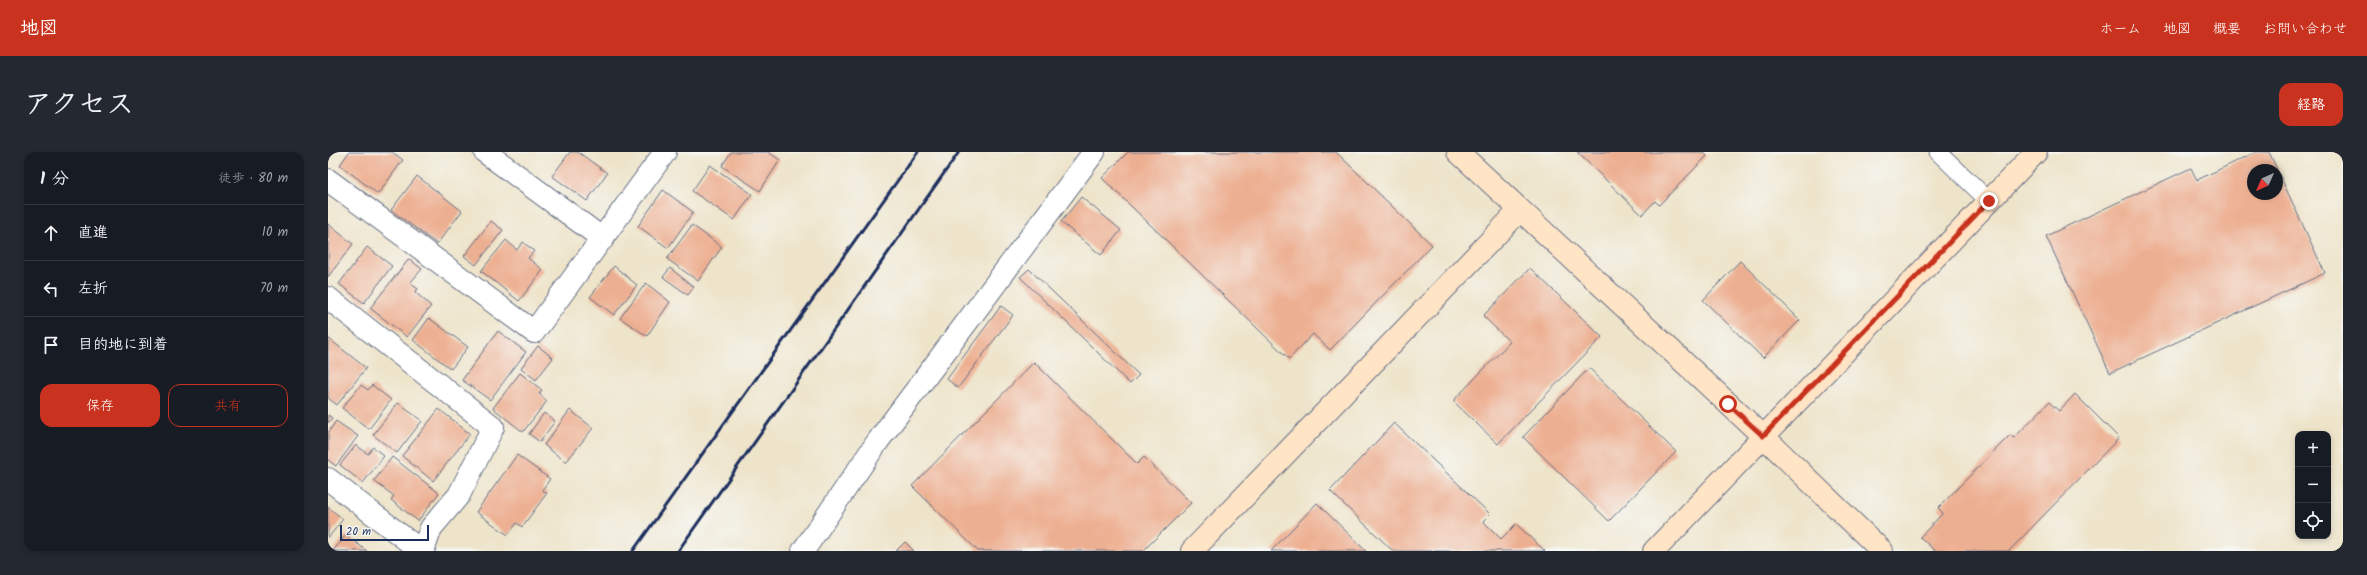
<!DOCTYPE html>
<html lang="ja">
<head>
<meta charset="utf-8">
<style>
	body { margin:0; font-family:Kalam,"Klee One",sans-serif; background:#242831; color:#f1f3f6 }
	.controls { position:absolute; right:12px; bottom:12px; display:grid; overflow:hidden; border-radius:8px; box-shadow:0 2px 6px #0003 }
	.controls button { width:36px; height:36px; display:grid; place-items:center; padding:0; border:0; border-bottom:1px solid #363941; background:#171b24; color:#f1f3f6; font:20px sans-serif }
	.compass { position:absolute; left:1919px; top:12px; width:36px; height:36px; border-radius:50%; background:#171b24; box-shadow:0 2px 6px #0003; rotate:225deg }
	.scale { position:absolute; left:12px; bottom:10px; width:89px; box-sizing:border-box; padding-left:4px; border:2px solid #1b2f5e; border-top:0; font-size:11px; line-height:14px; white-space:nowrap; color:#1b2f5e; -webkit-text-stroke:3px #f6f6f2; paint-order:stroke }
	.stop { position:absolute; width:12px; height:12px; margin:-9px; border:3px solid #c8321e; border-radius:50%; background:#fff }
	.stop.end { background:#c8321e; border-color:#fff; box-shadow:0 1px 4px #0008 }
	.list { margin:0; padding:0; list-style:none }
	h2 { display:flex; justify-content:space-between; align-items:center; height:52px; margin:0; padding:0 16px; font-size:17px }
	h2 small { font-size:13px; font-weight:400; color:#9ea1a6 }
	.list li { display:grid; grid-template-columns:26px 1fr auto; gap:12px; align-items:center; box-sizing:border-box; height:56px; padding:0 16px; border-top:1px solid #363941 }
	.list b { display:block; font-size:15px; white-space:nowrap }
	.list em { font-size:13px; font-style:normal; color:#9ea1a6 }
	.actions { display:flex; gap:8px; padding:12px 16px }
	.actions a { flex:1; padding:9px 0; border:1px solid #c8321e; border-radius:12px; text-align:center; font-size:14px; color:#c8321e }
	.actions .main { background:#c8321e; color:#fff }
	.icon { flex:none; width:22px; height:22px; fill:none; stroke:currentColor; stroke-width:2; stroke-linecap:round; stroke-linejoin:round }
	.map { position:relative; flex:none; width:2015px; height:399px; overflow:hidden; border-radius:12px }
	header { display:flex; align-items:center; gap:24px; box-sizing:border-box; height:56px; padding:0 20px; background:#c8321e; color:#fff }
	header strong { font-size:19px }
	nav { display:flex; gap:22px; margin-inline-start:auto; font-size:14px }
	.intro { display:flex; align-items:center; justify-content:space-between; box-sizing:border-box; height:96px; padding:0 24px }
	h1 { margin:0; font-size:28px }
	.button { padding:10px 18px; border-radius:12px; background:#c8321e; color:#fff; font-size:14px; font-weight:700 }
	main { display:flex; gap:24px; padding:0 24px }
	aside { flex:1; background:#171b24; border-radius:12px; box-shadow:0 2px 6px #0003 }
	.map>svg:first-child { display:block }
</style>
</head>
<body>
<header>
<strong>地図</strong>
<nav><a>ホーム</a><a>地図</a><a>概要</a><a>お問い合わせ</a></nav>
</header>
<div class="intro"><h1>アクセス</h1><a class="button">経路</a></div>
<main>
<aside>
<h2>1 分<small>徒歩 · 80 m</small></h2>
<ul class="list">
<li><svg class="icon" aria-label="ahead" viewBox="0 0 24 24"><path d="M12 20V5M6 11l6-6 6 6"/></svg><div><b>直進</b></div><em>10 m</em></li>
<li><svg class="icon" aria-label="left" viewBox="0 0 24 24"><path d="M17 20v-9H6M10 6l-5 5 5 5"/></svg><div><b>左折</b></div><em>70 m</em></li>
<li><svg class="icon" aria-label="arrive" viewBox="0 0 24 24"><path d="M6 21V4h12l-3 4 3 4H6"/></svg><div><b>目的地に到着</b></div></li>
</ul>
<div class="actions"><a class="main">保存</a><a>共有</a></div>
</aside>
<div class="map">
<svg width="2015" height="399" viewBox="0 0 2015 399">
	<rect width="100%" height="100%" fill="#f6f6f2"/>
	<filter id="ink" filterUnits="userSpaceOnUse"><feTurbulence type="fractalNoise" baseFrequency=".025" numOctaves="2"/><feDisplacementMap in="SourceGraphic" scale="8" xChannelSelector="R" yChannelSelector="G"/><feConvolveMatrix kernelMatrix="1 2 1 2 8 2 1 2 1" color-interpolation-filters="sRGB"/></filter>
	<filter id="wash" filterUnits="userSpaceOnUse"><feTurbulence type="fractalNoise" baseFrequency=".012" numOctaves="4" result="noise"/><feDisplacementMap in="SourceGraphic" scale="16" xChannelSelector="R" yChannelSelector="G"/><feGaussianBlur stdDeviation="0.9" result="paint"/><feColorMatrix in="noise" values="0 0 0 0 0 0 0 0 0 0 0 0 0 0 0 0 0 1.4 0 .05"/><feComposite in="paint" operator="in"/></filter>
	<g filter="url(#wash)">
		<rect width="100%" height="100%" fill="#eee4ca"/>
		<g id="blocks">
			<path fill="#edaf91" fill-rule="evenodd" d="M21,0H64L75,8L50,42L12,13Z
				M242,0H250L279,21L259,49L224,24Z
				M403,0H440L452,8L432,39L394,14Z
				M800,0H1008L1104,93L1002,198L985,182L961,207L774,26Z
				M1249,0H1375L1379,4L1331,53L1327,49L1314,63Z
				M1928,0H1941L1997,121L1782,221L1718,84L1863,16L1869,28ZM1925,18H1949V42H1925Z
				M382,13L424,42L406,68L364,39Z
				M89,24L134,59L109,92L63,58Z
				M335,38L365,60L340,96L310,74Z
				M753,45L793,78L773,103L733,70Z
				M163,69L175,78L148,113L136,104Z
				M0,72L25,92L0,125Z
				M364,73L394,95L370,129L339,107Z
				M178,88L189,98L195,90L206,99L200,106L215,118L191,149L153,119Z
				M39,95L64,114L36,151L11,132Z
				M81,107L94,117L82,131L90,137L87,140L103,154L79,185L42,156Z
				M1412,109L1472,168L1435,206L1375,148Z
				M286,114L309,133L286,163L262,145Z
				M342,116L366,135L360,143L335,125Z
				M1202,116L1274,185L1170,292L1125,249L1182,190L1155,164Z
				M701,117L811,223L802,232L692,125Z
				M318,131L342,150L319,184L292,166Z
				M673,154L685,163L630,236L619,227Z
				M101,166L140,195L123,217L85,188Z
				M170,179L198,200L162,248L134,228Z
				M0,186L38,216L9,253L0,246Z
				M210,194L225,206L208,228L193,216Z
				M706,210L809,312L816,305L863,351L815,399H650L584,334Z
				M1261,216L1348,300L1281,369L1195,285Z
				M192,221L214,238L211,242L219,249L195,280L165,256Z
				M33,233L40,238L44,233L63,248L41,277L14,256Z
				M1747,242L1791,286L1681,399H1607L1592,385L1615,361L1610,356L1682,283L1686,286L1721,250L1731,259Z
				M70,251L94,269L69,301L45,283Z
				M111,257L142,282L105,329L74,304Z
				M242,258L265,276L238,310L216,293Z
				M216,261L227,269L212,290L201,282Z
				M0,263L4,266L0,271Z
				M8,269L30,284L8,314L0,308V281Z
				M1066,271L1162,362L1155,369L1173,387L1188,372L1217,399H1065L1002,339Z
				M28,293L40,302L45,295L56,304L35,331L12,313Z
				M189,303L222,327L214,338L219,341L194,375L189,371L180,383L148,360Z
				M64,305L111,341L90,369L63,348L66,344L46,329Z
				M989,351L1038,399H943Z
				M0,355L15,367L0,386Z
				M18,383L39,399H5Z
				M577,390L586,399H568Z"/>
		</g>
	</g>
	<g filter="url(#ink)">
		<use href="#blocks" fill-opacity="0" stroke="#656e84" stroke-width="1"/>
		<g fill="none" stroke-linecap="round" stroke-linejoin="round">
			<defs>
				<path id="lane" d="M1610,0L1661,49"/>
				<path id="street" d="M157,0L275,87
					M0,28L206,180L337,0
					M0,146L165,275L131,343L103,376L95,399
					M0,327L93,399
					M475,399L550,289L766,0"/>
				<path id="secondary" d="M1130,0L1435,284L1554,399
					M864,399L1191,59
					M1326,399L1708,0"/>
			</defs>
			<use href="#lane" stroke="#656e84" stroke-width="19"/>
			<use href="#street" stroke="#656e84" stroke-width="24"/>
			<use href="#secondary" stroke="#656e84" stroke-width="24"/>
			<use href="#lane" stroke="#fff" stroke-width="17"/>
			<use href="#street" stroke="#fff" stroke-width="22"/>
			<use href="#secondary" stroke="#ffe4c6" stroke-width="22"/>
			<path stroke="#1b2f5e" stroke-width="3" d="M305,399L590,0
				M350,399L631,0"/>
		</g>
	</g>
	<g fill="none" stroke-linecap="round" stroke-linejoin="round" filter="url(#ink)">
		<path stroke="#c8321e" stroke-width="5" d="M1400,252L1435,284L1661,49"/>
	</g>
</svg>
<div class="controls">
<button>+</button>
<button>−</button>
<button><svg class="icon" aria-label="locate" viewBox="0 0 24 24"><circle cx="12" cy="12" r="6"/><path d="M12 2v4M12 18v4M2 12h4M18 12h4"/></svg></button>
</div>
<svg class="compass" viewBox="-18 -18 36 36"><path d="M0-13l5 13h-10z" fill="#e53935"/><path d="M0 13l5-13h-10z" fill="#9ea1a6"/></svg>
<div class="scale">20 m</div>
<div class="stop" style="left:1400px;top:252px"></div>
<div class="stop end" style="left:1661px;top:49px"></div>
</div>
</main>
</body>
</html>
